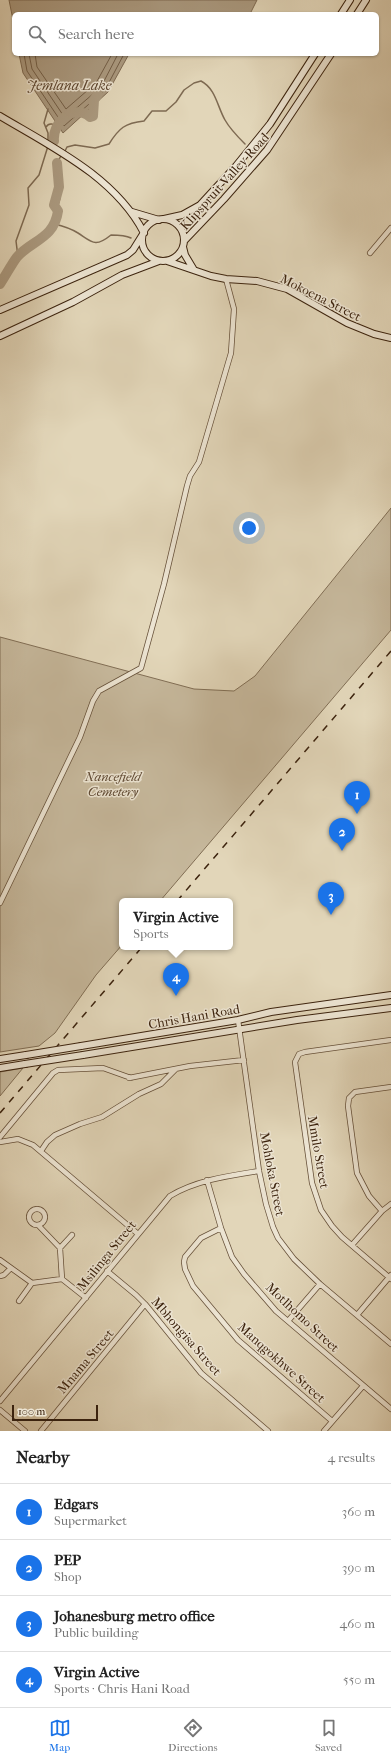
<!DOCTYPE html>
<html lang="en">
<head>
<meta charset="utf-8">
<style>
	body { margin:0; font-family:"IM FELL French Canon",serif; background:#f2f2f2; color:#222 }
	.scale { position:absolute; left:12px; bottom:10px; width:86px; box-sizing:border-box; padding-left:4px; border:2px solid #3c230e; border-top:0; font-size:11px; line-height:14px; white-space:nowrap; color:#3c230e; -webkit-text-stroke:3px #ece4d2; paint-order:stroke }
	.you { position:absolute; left:249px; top:528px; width:14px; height:14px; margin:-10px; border:3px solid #fff; border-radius:50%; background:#1a73e8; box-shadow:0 0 0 6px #1a73e833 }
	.badge { display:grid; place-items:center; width:26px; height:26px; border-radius:50%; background:#1a73e8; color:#fff; font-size:13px; font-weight:700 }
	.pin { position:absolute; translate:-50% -33px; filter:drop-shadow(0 1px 2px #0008) }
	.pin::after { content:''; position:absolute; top:21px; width:14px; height:12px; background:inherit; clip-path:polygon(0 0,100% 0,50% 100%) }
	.popup { position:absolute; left:119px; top:898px; width:114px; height:52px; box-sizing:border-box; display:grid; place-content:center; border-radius:6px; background:#fff; filter:drop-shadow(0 1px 3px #0005); font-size:13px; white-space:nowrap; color:#767676 }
	.popup b { font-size:15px; color:#222 }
	.popup::after { content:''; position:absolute; left:50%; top:100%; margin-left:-8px; border:8px solid transparent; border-top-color:#fff }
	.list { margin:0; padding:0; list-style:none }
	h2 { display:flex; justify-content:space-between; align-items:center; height:52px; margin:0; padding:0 16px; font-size:17px }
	h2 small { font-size:13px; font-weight:400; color:#767676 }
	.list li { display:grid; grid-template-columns:26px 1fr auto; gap:12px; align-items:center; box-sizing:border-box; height:56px; padding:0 16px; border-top:1px solid #e0e0e0 }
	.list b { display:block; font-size:15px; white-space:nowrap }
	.list p { margin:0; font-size:13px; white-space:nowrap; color:#767676 }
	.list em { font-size:13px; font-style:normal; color:#767676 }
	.icon { flex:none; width:22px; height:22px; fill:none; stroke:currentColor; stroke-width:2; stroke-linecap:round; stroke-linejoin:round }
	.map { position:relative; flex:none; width:391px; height:1431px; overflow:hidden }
	.search { position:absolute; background:#fff; box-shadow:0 1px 3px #0004; left:12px; right:12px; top:12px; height:44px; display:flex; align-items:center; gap:10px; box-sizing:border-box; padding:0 14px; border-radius:6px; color:#767676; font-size:15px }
	.sheet { height:276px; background:#fff }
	nav { display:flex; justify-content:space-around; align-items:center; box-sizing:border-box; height:56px; border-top:1px solid #e0e0e0; background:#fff; font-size:11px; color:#767676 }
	nav a { display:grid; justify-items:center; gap:2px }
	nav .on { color:#1a73e8 }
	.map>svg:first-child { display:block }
</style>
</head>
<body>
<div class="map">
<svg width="391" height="1431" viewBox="0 0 391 1431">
	<rect width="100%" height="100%" fill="#e2d6b9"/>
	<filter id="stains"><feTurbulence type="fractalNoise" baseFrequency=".005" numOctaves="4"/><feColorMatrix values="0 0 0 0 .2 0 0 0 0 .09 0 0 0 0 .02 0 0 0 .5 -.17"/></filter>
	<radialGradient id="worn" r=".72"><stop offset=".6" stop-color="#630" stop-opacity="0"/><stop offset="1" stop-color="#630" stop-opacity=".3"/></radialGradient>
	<path fill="#c6b89c" stroke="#816e55" d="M391,508V630L160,901H122V945L96,975L55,1033L39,1046L0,1052V637L194,689L234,691L255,676Z
		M23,1068L0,1096V1072Z"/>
	<path fill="#aa997f" stroke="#7e6a52" d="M9,0H257L250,14H14V25Z
		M19,54H129L108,92L63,133L23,73Z"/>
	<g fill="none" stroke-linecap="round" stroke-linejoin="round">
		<path stroke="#735e46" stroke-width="1" d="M24,54L27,71L64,126L105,90L124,54
			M29,54L32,69L65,118L101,87L118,54
			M35,54L37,67L66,109L96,83L112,54"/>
		<path stroke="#7e6a52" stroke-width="1.5" d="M46,127C49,122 54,124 58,127
			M48,143V133L44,123L48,109
			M65,151L67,147L75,145L95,148L109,144C119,128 125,123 144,121L152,111H166L176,102L184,90L194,83L201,81C216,89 217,106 225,120C230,129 238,137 245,144
			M57,163L62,154
			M57,209L60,198L59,187
			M54,224C63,226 70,228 78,233C92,242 95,248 111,235C118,235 125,235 131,238
			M18,257L16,241L29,205L28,188L39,175L48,146"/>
		<path stroke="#aa997f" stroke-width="10" d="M54,141C52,122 74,103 90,117L93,116L94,100L98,94
			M0,284C6,275 11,265 17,257C32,240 54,239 58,211L54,205L59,187L57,163"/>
		<defs>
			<path id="street" d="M370,253L391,228
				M0,903L80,737L93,701L99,691L141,668L164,584L187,486L190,476L199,462L231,353L234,309L226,279
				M238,1020L259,1171L266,1204L273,1227L278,1238L294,1259L320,1284L391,1344
				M391,1040L305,1052L299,1054L295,1062L312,1183L321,1210L332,1226L342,1237L391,1279
				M129,1078L190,1066L244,1060
				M0,1137L53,1073L58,1070L103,1068L131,1078
				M0,1142L18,1139L33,1145L138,1234
				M41,1151L47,1142L55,1135L80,1124L102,1117L139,1094L161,1084L175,1070
				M207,1180L221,1228L232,1257L244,1274L276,1311L391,1409
				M29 1217a8 8 0 1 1 16 0a8 8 0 1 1-16 0Z
				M382,1211L369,1196L357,1173L348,1106L349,1098L355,1092L391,1087
				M38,1225L60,1248L62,1279
				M221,1228L201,1238L185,1257L184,1262L185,1269L193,1286L238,1340L332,1421
				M352,1245L382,1211L391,1204
				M60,1248L72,1235
				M0,1260L32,1283L62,1279L86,1298
				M107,1271L136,1295L145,1304L201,1373L268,1431
				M0,1276L4,1275L11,1268
				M19,1301L32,1283
				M357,1315L391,1275
				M288,1321L320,1284
				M0,1401L170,1196C197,1180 228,1176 259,1171
				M0,1410L25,1431
				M41,1431L145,1304
				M324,1431L363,1386"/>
			<path id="secondary" d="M341,14L350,0
				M357,14L366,0
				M0,116C52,147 115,177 144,233
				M132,212L159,220
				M164,219L182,215L200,205L236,166L270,124L315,54
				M142 240a21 21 0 1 1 42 0a21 21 0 1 1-42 0Z
				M184,241L224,199L267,150L331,54
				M183,247L185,255L194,270
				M167,261L211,276L226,279L257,281L287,289L347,323L374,334L391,338
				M0,310L127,255L133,250L143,234
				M0,336L73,302L122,275L159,261
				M81,1046L238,1020L271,1012L391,995
				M83,1055L297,1020L391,1008
				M0,1059L26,1055
				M0,1068L25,1064"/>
		</defs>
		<use href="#street" stroke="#665039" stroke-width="6"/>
		<use href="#secondary" stroke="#3c230e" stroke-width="8"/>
		<use href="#street" stroke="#ece4d2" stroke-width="4.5"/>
		<use href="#secondary" stroke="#ece4d2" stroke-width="6"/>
		<path stroke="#3c230e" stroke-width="1.5" stroke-dasharray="7 7" stroke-linecap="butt" d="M177,901L391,651
			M0,1113L142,947"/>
		<defs>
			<path id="secondary-bridge" d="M26,1055L81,1046
				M25,1064L83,1055"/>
		</defs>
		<use href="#secondary-bridge" stroke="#3c230e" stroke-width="8" stroke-linecap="butt"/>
		<use href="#secondary-bridge" stroke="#ece4d2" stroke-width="6"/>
	</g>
	<g text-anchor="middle" stroke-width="3" stroke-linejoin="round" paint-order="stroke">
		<g font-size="13" fill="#3c230e" stroke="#ece4d2">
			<text transform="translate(224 181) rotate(-48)" y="5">Klipspruit Valley Road</text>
			<text transform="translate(321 297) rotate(27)" y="5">Mokoena Street</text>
			<text transform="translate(194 1016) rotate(-10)" y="5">Chris Hani Road</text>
			<text transform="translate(319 1152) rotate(80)" y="5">Mmilo Street</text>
			<text transform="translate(273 1174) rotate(79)" y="5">Mohloka Street</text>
			<text transform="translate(106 1255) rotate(-51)" y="5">Msilinga Street</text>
			<text transform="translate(303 1317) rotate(43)" y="5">Motlhomo Street</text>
			<text transform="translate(187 1336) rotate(49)" y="5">Mbhongisa Street</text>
			<text transform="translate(85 1361) rotate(-50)" y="5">Mnama Street</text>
			<text transform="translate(282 1362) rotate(42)" y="5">Manqgokhwe Street</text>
		</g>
		<g font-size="13" font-style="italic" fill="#5e4832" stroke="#ece4d2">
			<text x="113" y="781">Nancefield<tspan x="113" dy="15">Cemetery</tspan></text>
		</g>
		<g font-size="14" font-style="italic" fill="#5d4630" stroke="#ece4d2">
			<text x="69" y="90">Jemlana Lake</text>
		</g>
	</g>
	<rect width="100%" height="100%" filter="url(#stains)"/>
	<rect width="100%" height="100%" fill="url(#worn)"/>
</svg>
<div class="scale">100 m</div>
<div class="you"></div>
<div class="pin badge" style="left:357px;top:814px">1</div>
<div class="pin badge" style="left:342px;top:851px">2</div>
<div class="pin badge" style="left:331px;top:915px">3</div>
<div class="pin badge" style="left:176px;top:996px">4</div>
<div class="popup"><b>Virgin Active</b>Sports</div>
<div class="search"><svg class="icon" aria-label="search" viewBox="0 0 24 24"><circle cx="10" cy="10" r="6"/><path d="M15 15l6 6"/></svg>Search here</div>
</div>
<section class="sheet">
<h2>Nearby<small>4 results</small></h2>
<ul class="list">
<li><span class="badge">1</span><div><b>Edgars</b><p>Supermarket</p></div><em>360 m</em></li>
<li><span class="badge">2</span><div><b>PEP</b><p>Shop</p></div><em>390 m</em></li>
<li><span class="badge">3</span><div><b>Johanesburg metro office</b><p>Public building</p></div><em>460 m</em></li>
<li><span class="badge">4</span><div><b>Virgin Active</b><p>Sports · Chris Hani Road</p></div><em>550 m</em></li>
</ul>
</section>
<nav>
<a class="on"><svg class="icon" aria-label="map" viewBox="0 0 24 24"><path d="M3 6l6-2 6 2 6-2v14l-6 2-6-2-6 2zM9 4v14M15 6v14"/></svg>Map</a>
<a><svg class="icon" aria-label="directions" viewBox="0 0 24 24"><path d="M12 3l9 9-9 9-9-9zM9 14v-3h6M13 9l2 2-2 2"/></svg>Directions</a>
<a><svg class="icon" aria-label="saved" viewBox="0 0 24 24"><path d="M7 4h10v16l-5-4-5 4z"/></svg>Saved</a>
</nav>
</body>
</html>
